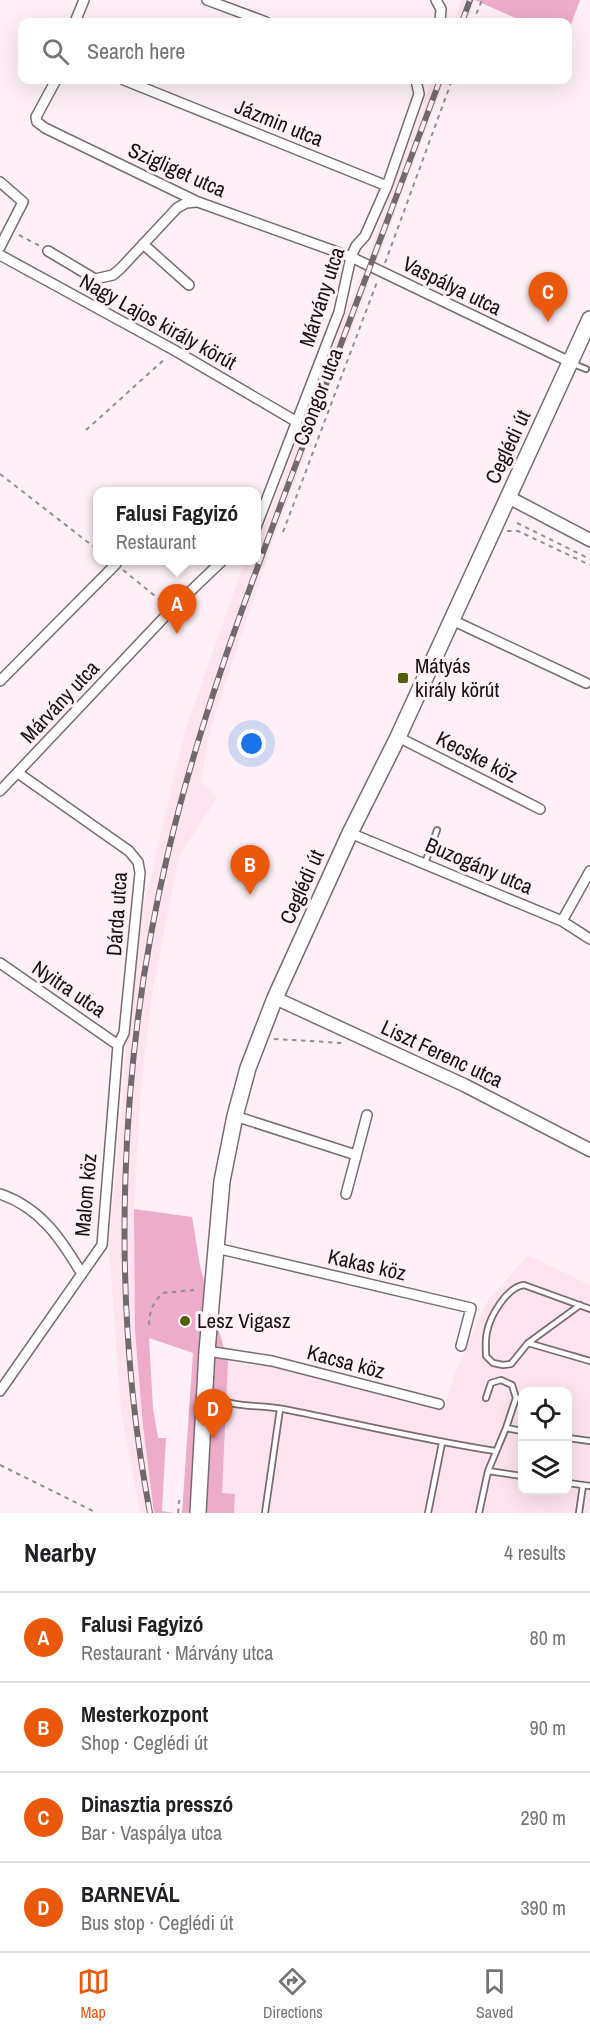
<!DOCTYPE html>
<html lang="en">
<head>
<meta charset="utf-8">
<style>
	body { margin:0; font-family:"Archivo Narrow",sans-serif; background:#f6f6f6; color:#202124 }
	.controls { position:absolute; right:18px; bottom:18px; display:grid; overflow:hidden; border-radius:12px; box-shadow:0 6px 24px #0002 }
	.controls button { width:54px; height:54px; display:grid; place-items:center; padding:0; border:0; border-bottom:2px solid #e0e0e0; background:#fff; color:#202124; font:30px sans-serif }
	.you { position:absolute; left:252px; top:744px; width:21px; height:21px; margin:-15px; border:4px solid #fff; border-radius:50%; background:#1a73e8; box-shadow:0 0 0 9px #1a73e833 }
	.badge { display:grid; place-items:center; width:39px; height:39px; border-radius:50%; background:#ea580c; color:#fff; font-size:20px; font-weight:700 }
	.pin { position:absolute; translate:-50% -50px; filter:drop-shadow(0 2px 3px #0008) }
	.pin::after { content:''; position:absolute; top:32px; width:21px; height:18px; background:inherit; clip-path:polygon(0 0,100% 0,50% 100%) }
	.popup { position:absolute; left:93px; top:487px; width:168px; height:78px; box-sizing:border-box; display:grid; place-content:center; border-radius:12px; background:#fff; filter:drop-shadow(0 2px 4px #0005); font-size:20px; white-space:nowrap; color:#757577 }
	.popup b { font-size:22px; color:#202124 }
	.popup::after { content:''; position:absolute; left:50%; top:100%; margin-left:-12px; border:12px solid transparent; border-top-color:#fff }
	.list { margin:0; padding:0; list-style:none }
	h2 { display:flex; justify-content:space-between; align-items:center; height:78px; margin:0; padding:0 24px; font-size:26px }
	h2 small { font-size:20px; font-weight:400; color:#757577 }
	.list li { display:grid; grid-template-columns:39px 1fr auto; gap:18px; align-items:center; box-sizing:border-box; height:90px; padding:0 24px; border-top:2px solid #e0e0e0 }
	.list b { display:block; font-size:22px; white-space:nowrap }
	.list p { margin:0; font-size:20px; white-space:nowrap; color:#757577 }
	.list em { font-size:20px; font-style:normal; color:#757577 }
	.icon { flex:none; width:33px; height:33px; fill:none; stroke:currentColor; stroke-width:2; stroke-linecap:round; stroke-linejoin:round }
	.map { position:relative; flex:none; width:590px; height:1513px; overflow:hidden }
	.search { position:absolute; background:#fff; box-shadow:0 6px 24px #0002; left:18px; right:18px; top:18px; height:66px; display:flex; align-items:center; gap:15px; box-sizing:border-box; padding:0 21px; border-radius:12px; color:#757577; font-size:22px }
	.sheet { height:438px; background:#fff }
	nav { display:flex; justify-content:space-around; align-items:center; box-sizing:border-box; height:84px; border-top:2px solid #e0e0e0; background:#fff; font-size:16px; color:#757577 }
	nav a { display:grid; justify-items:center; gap:3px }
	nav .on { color:#ea580c }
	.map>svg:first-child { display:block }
</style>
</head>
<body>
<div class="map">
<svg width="590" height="1513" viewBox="0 0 590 1513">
	<rect width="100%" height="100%" fill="#fef0f6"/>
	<path fill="#fde4ef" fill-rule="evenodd" d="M461,0H475L466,22H453Z
		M432,80H445L272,543L210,730L201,782L217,798L179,856L152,995L141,1089L134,1209L143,1426L154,1513H140L121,1411L109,1247L128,1031L144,905L185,731L217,640L245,561L256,560L257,539L265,525L362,271Z
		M528,1255L590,1285V1513H234L235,1495L222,1494L228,1362L281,1368L444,1409L455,1373L487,1302ZM522,1392H568V1490H522Z"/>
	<path fill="#ecacca" d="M475,0H580L568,33V22H524Z
		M134,1209L192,1217L200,1266L228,1362L222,1493L235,1494L234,1513H182L193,1353L149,1338L153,1408L158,1438H166L162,1511L174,1513H154L143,1426L135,1331Z"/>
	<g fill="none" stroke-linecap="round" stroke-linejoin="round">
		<defs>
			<path id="service" d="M571,363L586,369
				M425,863L437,830
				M580,1305L528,1343L511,1364L503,1365L493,1363L486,1356C486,1348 485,1340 487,1332C490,1316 507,1287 524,1285L590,1309
				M528,1343L590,1361
				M208,1394C233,1409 255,1404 283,1409C354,1423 424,1440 495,1451
				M506,1428L522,1431
				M568,1438L590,1441
				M488,1471L522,1476
				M568,1483L590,1486
				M265,1513L280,1409
				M428,1513L442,1443
				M479,1513L488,1471L506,1428L516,1398L512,1385L501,1380L491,1383L486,1398
				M579,1513L583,1485"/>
			<path id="minor" d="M207,0L266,22
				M436,0L441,9L440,22
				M75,22L84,0
				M56,80L36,117L37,122L45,128L198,202L351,257L570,362
				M124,80L387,186
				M0,182L23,202L0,247
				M143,244L189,285
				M48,251L95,279L113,275L121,268L177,208L186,203L196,202
				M0,255L174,350L297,422
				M256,527L339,312L351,257L356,246L365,236L387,186L419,94L416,80
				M452,620L586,683
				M0,681L116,564
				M398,737L540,809
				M0,791L172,609L223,560
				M350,833L562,921L590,939
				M562,921L590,871
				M0,963L118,1045
				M235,1116L356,1155
				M0,1194C41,1208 61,1239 82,1274
				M346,1194L367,1115
				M216,1248L471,1308L461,1346
				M207,1351L272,1361L439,1404
				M0,1391L102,1245L118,1045L124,1033L140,873L138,862L129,851L18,773"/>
			<path id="tertiary" d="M508,497L590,540
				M275,998L464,1085L590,1150"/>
			<path id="primary" d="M198,1513L207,1351L222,1181L235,1116L248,1068L275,998L350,833L398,737L590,319"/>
		</defs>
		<use href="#service" stroke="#7a6b72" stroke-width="8"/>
		<use href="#minor" stroke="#7a6b72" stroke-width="12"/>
		<use href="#tertiary" stroke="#7a6b72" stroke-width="15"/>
		<use href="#primary" stroke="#7a6b72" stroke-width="18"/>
		<path stroke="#988d92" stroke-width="2" stroke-dasharray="4.5 4.5" stroke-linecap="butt" d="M473,22L482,0
			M19,235L40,246
			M385,263L452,80
			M99,298L105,288
			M86,430L166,358
			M0,474L98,550
			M517,523L590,559
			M507,531H518L590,565
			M283,532L377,282
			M123,570L165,604
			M274,1039L343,1043
			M149,1325C149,1312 153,1302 163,1293L194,1290
			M0,1465L97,1513
			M178,1513L179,1501L185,1502"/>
		<use href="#service" stroke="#fff" stroke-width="4.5"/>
		<use href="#minor" stroke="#fff" stroke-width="9"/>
		<use href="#tertiary" stroke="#fff" stroke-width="12"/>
		<use href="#primary" stroke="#fff" stroke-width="15"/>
		<defs>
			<path id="rail" d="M462,22L470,0
				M150,1513C110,1302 118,1063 168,853C199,720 248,592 296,464C344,336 392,208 440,80"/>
		</defs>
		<use href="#rail" stroke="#72696d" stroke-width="6"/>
		<use href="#rail" stroke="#fef0f6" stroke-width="4" stroke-dasharray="11" stroke-linecap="butt"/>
	</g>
	<g fill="#526002" stroke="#fef0f6" stroke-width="2">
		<rect x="397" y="672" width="12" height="12" rx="3"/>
		<circle cx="185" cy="1321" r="6"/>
	</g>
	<g text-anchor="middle" stroke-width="6" stroke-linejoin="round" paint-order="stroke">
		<g font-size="21" fill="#181215" stroke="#fef0f6">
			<text transform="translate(279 123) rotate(22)" y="7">Jázmin utca</text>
			<text transform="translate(177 170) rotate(24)" y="7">Szigliget utca</text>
			<text transform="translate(452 286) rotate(26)" y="7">Vaspálya utca</text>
			<text transform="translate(322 297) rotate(-72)" y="7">Márvány utca</text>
			<text transform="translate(158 322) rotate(29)" y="7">Nagy Lajos király körút</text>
			<text transform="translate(318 397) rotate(-69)" y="7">Csongor utca</text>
			<text transform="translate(508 447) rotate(-65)" y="7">Ceglédi út</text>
			<text transform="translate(60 702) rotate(-47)" y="7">Márvány utca</text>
			<text transform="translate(477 757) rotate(27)" y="7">Kecske köz</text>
			<text transform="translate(479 866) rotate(23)" y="7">Buzogány utca</text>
			<text transform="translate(302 887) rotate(-66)" y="7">Ceglédi út</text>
			<text transform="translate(117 914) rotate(-86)" y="7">Dárda utca</text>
			<text transform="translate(69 989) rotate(34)" y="7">Nyitra utca</text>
			<text transform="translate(442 1054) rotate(25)" y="7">Liszt Ferenc utca</text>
			<text transform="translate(86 1195) rotate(-85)" y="7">Malom köz</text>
			<text transform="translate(367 1265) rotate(13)" y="7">Kakas köz</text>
			<text transform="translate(346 1362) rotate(15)" y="7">Kacsa köz</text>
		</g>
		<g font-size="21" fill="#181215" stroke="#fef0f6" text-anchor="start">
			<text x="415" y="673">Mátyás<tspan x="415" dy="24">király körút</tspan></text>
			<text x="197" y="1328">Lesz Vigasz</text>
		</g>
	</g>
</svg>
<div class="controls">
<button><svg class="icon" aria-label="locate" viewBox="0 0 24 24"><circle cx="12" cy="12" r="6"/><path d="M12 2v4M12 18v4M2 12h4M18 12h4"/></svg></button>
<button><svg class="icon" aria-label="layers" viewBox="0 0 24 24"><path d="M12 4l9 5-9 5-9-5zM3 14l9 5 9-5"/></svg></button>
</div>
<div class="you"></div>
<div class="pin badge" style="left:177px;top:634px">A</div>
<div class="popup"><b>Falusi Fagyizó</b>Restaurant</div>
<div class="pin badge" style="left:250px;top:895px">B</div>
<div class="pin badge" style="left:548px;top:322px">C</div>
<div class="pin badge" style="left:213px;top:1439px">D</div>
<div class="search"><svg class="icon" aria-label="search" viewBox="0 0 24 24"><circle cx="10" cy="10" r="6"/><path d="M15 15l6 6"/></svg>Search here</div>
</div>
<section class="sheet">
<h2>Nearby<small>4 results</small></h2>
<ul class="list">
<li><span class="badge">A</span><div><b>Falusi Fagyizó</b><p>Restaurant · Márvány utca</p></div><em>80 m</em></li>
<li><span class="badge">B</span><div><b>Mesterkozpont</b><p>Shop · Ceglédi út</p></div><em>90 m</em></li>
<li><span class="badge">C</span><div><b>Dinasztia presszó</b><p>Bar · Vaspálya utca</p></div><em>290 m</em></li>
<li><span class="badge">D</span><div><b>BARNEVÁL</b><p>Bus stop · Ceglédi út</p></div><em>390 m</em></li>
</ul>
</section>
<nav>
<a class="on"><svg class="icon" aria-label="map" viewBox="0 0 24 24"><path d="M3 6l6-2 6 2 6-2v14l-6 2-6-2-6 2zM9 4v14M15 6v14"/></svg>Map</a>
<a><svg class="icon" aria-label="directions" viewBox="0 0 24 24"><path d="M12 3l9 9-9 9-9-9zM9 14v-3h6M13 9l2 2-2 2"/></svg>Directions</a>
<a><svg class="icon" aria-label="saved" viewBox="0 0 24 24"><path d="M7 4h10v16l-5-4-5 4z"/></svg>Saved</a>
</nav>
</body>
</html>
